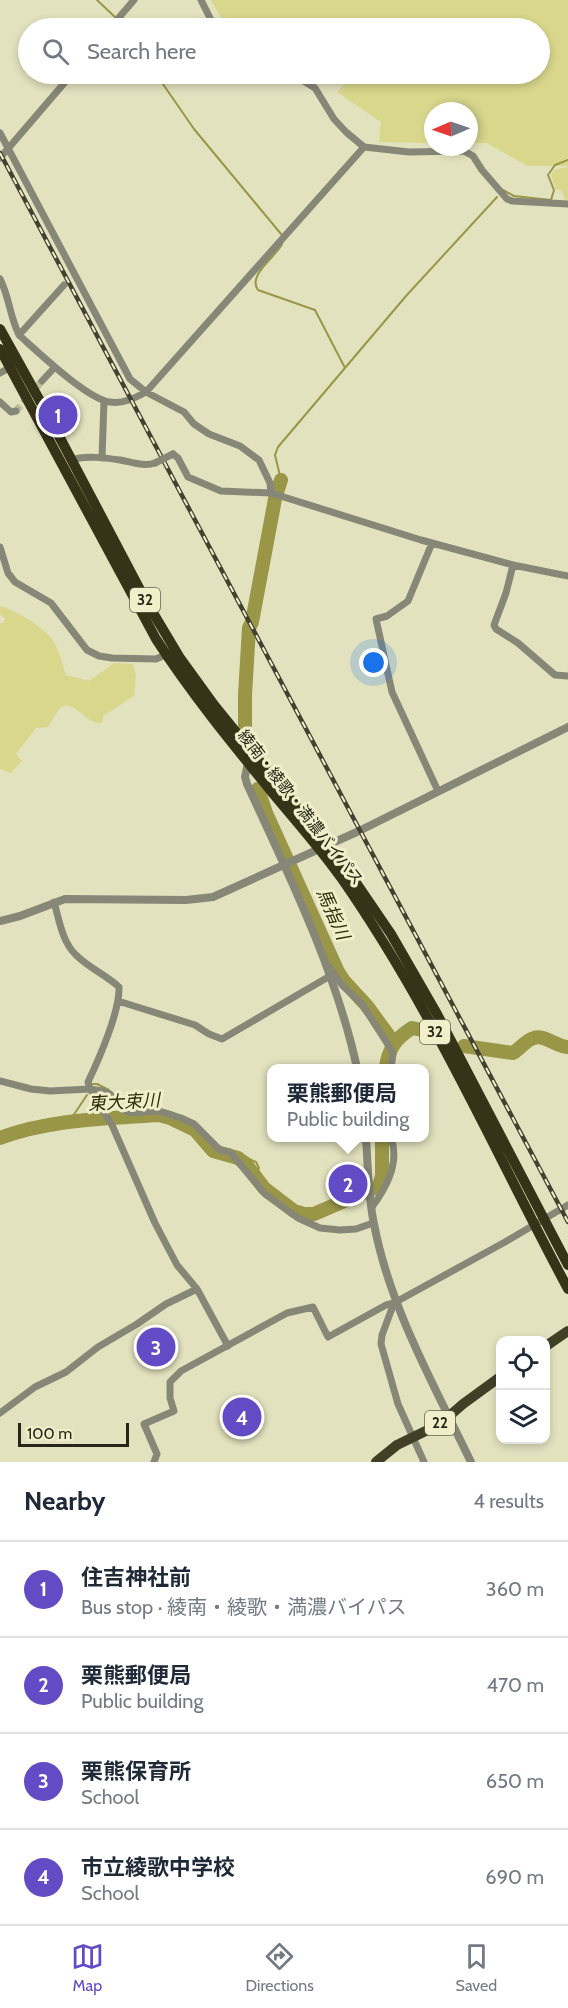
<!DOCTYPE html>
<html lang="en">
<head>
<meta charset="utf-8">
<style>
	body { margin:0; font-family:Cabin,"Noto Sans JP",sans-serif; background:#f2f2f3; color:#1f2937 }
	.controls { position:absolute; right:18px; bottom:18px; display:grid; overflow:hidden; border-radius:12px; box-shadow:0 3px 9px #0003 }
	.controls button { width:54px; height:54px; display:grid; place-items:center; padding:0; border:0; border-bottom:2px solid #e0e1e3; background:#fff; color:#1f2937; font:30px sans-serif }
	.compass { position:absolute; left:424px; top:102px; width:54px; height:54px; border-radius:50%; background:#fff; box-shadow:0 3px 9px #0003; rotate:268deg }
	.scale { position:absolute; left:18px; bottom:15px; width:111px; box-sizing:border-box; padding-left:6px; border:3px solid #272619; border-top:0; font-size:16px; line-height:21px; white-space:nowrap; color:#272619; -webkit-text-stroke:4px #f0efca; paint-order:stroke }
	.you { position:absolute; left:374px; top:663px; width:21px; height:21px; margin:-15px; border:4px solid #fff; border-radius:50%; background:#1a73e8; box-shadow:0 0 0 9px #1a73e833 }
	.badge { display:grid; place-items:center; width:39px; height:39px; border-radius:50%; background:#624cc5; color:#fff; font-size:20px; font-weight:700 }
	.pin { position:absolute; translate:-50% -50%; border:3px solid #fff; box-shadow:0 2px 6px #0006 }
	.popup { position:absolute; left:267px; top:1064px; width:162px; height:78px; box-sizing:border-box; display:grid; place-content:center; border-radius:12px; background:#fff; filter:drop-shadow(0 2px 4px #0005); font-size:20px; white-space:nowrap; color:#747a83 }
	.popup b { font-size:22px; color:#1f2937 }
	.popup::after { content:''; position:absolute; left:50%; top:100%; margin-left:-12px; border:12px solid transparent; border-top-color:#fff }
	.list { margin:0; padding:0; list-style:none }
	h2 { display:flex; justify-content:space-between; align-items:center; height:78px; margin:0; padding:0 24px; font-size:26px }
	h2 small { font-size:20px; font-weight:400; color:#747a83 }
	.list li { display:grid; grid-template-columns:39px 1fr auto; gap:18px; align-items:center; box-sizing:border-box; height:96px; padding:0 24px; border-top:2px solid #e0e1e3 }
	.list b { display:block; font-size:22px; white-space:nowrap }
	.list p { margin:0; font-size:20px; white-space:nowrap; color:#747a83 }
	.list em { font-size:20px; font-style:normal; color:#747a83 }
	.icon { flex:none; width:33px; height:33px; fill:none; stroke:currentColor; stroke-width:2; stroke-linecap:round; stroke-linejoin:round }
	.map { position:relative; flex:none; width:568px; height:1462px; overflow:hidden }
	.search { position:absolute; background:#fff; box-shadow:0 3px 9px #0003; left:18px; right:18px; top:18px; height:66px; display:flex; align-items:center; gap:15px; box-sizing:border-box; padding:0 21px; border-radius:33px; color:#747a83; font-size:22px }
	.sheet { height:462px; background:#fff }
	nav { display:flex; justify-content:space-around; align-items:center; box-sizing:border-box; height:84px; border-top:2px solid #e0e1e3; background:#fff; font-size:16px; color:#747a83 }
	nav a { display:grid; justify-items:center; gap:3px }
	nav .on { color:#624cc5 }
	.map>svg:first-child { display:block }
</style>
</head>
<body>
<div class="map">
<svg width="568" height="1462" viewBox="0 0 568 1462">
	<rect width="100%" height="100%" fill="#e2e2be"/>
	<path fill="#d9d78c" d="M211,0H568V166H527L487,143H469V111H433V143L379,142L381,122L337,92L350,77L345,74H540V28H227Z
		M568,167V199L565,200L562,191L556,189L551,175L554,170Z
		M0,606C14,609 43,627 52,639C59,650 62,662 66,675L89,681L114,663L133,664L136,675L134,696L103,716L102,723C88,724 82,709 66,705L59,709L48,727L36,728L16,754L22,761L11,773L0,769V623H3L5,619L0,614Z"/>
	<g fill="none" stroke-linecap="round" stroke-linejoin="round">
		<path stroke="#9a9648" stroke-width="2" d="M97,0L115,17
			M120,22L125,28
			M156,74L194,129L281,234
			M503,190L514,196L551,200L554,190L548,175L555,165L568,160
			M282,244C276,257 247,275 258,290L315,310L345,368
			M281,480L275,455L278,447L406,296L497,197
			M92,1084H97L109,1090
			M67,1123L75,1113L87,1095
			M230,1150L256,1162L259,1168L256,1177"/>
		<path stroke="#9a9648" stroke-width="14" d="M245,726V695L249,628L252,622L275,499L281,480
			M258,789L266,813L338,972L344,981L367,1006L394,1043
			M464,1046L513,1053C520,1049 526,1040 534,1038C544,1034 557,1047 568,1047
			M386,1068C388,1049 396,1038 412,1028L422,1030
			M0,1138C51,1119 105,1119 159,1115L170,1118L195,1130L213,1151L238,1158L246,1164L264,1188L294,1211L304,1214H314L379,1186L382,1176V1138"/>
		<path stroke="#bdbc9d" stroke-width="7" stroke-dasharray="7 3.5" stroke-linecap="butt" d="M16,411L42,381"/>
		<path stroke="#878778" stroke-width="7" d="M201,0L215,28
			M110,28L134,0
			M292,74L315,88L334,119L346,132L364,147L409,152L464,151L473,156L482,170L507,199L512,201L568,204
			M0,133L130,379L146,392L184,412L194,424L209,434L240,446L259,460L270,483L271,493
			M0,158L72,74
			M0,279C9,296 10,317 19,335
			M64,285L19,335C37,351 87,399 110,402C123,404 135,398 146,392L364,147
			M0,373L13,366
			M42,381L54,368
			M0,402L11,412L16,411
			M173,454L178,458L188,477L221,491L271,493L421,540L513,565L568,576
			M102,458L104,401
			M71,460C85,455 106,458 120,460C132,462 144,467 155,463
			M432,543L408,601L387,616L376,619L392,692L438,791
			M0,547L8,573L15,582L51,603L87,650L99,656L112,658L156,659L170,653
			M513,565L506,593L494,625L496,629L518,643L555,675L568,676
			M54,902C59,919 62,942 76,955C89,968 106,975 119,987C120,1011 99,1059 88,1082L90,1089L112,1125L155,1223L177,1265L197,1289L228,1346
			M329,967L342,985L362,1004L389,1046L393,1054L391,1068
			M118,1001L195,1025L209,1034L222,1039L330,976
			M0,1081L31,1089L50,1091L90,1089L102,1091L110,1094L123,1110L131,1113L159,1111L181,1118L194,1124L220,1150L230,1152L265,1194L298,1218L320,1228L340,1230L356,1229L373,1223
			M372,1207C387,1187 400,1162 391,1138
			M394,1303L382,1335L381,1344L398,1404L424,1462
			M0,1413L35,1387L66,1372L98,1347L137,1324L166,1304L197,1289
			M154,1462L157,1454L144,1424L174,1411L170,1398V1382L181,1371L287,1313L313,1307L328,1337L386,1305L394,1303L505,1242L568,1205"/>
		<path stroke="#878778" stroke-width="8" d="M248,763L245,777L247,784C289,875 336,971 357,1068
			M0,921L20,916L65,899L186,900L213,897L359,831L568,727
			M366,1138C368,1166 368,1196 374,1224C390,1308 434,1385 471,1462"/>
		<path stroke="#414027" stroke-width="10" d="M546,1346L568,1331
			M376,1462L397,1445L440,1424L463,1404L500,1377"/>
		<path stroke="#363418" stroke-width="10" d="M0,329L50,419L146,601L180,658L214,705L344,865L391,934L437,1014L568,1265
			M0,349L156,639C191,693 231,742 271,791C295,820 321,849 342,879C432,1008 495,1152 568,1289"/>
		<defs>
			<path id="rail" d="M0,153L568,1222"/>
		</defs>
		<use href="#rail" stroke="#434232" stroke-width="4.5"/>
		<use href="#rail" stroke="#f0efca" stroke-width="2" stroke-dasharray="7" stroke-linecap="butt"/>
		<path stroke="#878778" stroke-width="7" d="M155,463L173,454"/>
	</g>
	<g text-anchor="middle" stroke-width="6" stroke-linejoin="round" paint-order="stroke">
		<g fill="#f0efca" stroke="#63624e" stroke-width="1.5">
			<rect x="130" y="588" width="30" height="24" rx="4.5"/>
			<rect x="420" y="1020" width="30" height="24" rx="4.5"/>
			<rect x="425" y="1411" width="30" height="24" rx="4.5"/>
		</g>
		<g font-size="15" font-weight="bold" fill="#272619">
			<text x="145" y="605">32</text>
			<text x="435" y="1037">32</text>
			<text x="440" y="1428">22</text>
		</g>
		<g font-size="16" fill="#272619" stroke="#f0efca">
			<text transform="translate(301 807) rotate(52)" y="6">綾南・綾歌・満濃バイパス</text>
		</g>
		<g font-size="18" font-style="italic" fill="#2f2d0a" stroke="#f0efca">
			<text transform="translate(333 914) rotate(66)" y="6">馬指川</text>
			<text transform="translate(124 1102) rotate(-3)" y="6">東大束川</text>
		</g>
	</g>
</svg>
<div class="controls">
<button><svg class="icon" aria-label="locate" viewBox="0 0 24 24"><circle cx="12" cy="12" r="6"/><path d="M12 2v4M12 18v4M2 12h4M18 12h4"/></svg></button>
<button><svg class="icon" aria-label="layers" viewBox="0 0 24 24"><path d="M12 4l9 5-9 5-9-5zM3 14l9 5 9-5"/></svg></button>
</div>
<svg class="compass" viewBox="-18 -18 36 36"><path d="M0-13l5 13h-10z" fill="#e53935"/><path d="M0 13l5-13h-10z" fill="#747a83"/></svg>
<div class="scale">100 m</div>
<div class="you"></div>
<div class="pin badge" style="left:58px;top:415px">1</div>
<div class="pin badge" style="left:348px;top:1184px">2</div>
<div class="popup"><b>栗熊郵便局</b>Public building</div>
<div class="pin badge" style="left:156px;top:1347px">3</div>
<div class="pin badge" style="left:242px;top:1417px">4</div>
<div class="search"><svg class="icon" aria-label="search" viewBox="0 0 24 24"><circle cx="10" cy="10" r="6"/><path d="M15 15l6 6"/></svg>Search here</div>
</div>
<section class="sheet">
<h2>Nearby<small>4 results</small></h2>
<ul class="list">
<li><span class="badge">1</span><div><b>住吉神社前</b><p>Bus stop · 綾南・綾歌・満濃バイパス</p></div><em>360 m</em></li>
<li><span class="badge">2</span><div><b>栗熊郵便局</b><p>Public building</p></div><em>470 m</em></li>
<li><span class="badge">3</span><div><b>栗熊保育所</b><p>School</p></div><em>650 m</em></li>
<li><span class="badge">4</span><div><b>市立綾歌中学校</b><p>School</p></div><em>690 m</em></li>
</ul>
</section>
<nav>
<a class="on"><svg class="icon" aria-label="map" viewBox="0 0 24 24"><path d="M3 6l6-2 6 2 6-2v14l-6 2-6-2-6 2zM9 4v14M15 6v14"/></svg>Map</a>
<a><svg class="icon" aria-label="directions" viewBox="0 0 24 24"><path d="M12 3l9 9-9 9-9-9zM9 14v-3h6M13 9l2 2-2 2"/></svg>Directions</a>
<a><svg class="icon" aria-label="saved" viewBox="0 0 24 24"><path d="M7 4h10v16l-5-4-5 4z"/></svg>Saved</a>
</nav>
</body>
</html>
